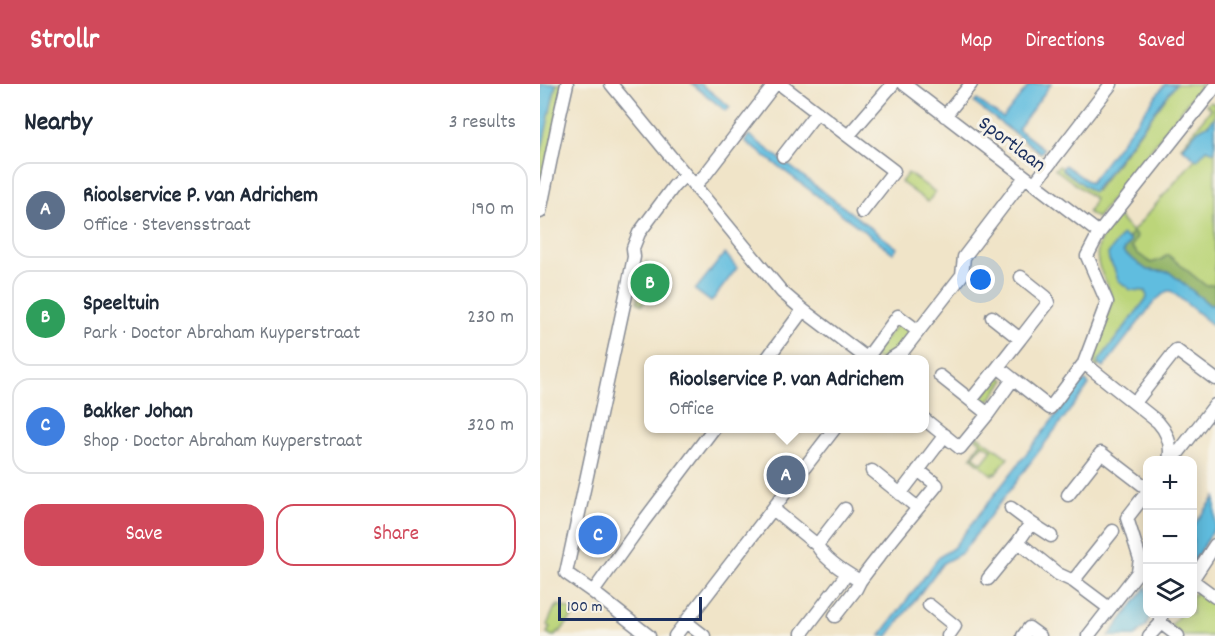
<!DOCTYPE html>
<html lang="en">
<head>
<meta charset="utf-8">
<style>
	body { margin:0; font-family:Dekko,sans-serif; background:#f2f2f3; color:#1f2937 }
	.controls { position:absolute; right:18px; bottom:18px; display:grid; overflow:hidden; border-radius:12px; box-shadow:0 3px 15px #0003 }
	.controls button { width:54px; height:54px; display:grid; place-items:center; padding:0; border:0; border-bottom:2px solid #e0e1e3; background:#fff; color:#1f2937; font:30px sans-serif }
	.scale { position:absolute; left:18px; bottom:15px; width:144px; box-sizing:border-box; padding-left:6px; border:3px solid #1b2f5e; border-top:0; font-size:16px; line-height:21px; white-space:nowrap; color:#1b2f5e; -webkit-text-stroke:4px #f7f3e8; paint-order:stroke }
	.you { position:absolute; left:441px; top:196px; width:21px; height:21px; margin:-15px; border:4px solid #fff; border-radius:50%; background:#1a73e8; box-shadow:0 0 0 9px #1a73e833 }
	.badge { display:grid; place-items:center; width:39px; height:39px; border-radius:50%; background:#d1495b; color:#fff; font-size:20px; font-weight:700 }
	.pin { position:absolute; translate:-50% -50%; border:3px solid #fff; box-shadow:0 2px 6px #0006 }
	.popup { position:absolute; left:104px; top:271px; width:285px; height:78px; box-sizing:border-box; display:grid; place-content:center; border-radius:12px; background:#fff; filter:drop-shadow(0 2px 4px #0005); font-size:20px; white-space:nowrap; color:#747a83 }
	.popup b { font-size:22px; color:#1f2937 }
	.popup::after { content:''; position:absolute; left:50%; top:100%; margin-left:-12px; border:12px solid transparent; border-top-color:#fff }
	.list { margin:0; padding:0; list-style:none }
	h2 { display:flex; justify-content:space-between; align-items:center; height:78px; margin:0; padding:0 24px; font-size:26px }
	h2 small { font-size:20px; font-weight:400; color:#747a83 }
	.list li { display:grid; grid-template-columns:39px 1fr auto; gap:18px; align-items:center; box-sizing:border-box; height:96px; margin:0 12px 12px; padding:0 12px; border:2px solid #e0e1e3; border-radius:18px }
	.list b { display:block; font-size:22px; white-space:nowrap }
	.list p { margin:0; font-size:20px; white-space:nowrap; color:#747a83 }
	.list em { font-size:20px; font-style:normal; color:#747a83 }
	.actions { display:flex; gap:12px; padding:18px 24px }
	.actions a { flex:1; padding:14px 0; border:2px solid #d1495b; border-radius:18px; text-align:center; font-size:21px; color:#d1495b }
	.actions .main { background:#d1495b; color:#fff }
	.icon { flex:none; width:33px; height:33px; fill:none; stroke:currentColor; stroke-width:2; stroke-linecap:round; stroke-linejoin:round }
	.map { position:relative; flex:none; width:675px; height:552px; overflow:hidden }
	header { display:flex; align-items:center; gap:36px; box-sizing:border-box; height:84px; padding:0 30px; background:#d1495b; color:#fff }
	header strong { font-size:28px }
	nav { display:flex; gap:33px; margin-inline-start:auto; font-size:21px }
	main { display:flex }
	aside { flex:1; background:#fff }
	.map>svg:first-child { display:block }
</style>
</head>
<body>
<header>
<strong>Strollr</strong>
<nav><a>Map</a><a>Directions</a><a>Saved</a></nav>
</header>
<main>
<aside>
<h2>Nearby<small>3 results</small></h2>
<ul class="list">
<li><span class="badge" style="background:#5c6f8a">A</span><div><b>Rioolservice P. van Adrichem</b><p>Office · Stevensstraat</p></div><em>190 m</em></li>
<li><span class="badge" style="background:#2e9e5b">B</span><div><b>Speeltuin</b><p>Park · Doctor Abraham Kuyperstraat</p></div><em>230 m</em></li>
<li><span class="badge" style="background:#3f7fe0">C</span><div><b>Bakker Johan</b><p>Shop · Doctor Abraham Kuyperstraat</p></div><em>320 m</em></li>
</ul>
<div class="actions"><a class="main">Save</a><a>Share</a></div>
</aside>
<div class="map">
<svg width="675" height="552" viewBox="0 0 675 552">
	<rect width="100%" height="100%" fill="#f7f3e8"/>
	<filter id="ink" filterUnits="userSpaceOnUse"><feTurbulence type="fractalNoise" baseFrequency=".0167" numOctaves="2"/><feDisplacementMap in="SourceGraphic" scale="12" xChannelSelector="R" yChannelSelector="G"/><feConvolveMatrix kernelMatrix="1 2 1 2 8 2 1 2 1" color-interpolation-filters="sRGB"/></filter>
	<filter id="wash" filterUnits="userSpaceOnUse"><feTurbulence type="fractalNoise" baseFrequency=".008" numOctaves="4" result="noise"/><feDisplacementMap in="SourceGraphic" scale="24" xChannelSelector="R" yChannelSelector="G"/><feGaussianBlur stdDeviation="1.35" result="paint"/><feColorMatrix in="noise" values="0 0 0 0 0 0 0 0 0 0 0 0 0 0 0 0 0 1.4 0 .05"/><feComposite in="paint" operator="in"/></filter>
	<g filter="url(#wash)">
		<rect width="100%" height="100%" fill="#f0e4c8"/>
		<path fill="#bcd57a" stroke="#6c826c" stroke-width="1.5" fill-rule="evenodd" d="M16,0H24L0,114V73Z
			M636,0H662L557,134L548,129L555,115L515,85L519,82L556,107Z
			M670,18L675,20V33L669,40L658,46L642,64L641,63L671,25L666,21Z
			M675,47V221L611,179L597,169L592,163L569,176L574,184L578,196L591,206L606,207L607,214L558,278L559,281L556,284L553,272L572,217C570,205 564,195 560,185C551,163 565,147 578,132L592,148L655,75Z
			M368,89L395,108L388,118L361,98Z
			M106,177L130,194L125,200L119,197L102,221L97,218Z
			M359,238L373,248C364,259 347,283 331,272Z
			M459,292L465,296L446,321L439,317Z
			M437,351L468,374L455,390L454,389L452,391L431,373L441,358L436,354ZM443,360L452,366L442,379L433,372Z
			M659,505L675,517V552H644L631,542L640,530H652L653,510L654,511Z
			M18,521L34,527L30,531L32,533L20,548L18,547L15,552L9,551V550L7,549L10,543L7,541L15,523L17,524Z"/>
		<path fill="#95b66a" stroke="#587264" stroke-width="1.5" d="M592,148L597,152L592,163L597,169L611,179L620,176L628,171L665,201H675V221H670L665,217L629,188L607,186L583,168L590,158L589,153Z"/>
		<path fill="#61bddf" stroke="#3e769e" stroke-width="1.5" d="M0,0H16L0,73Z
			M152,0H161L190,23L186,27Z
			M490,0H511L478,45L504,65L501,69L434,19L437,16L463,34Z
			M625,0H636L553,108L522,85L525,81L550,99Z
			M675,33V65L674,68L667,65L657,76L642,64L658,46L669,40Z
			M209,51L357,164L353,169L205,57Z
			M582,151L590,156V158L583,168L607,186L629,188L665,217L670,221H675V243L631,207H627L615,217L563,284L559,281L558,278L607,214L606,207L591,206L578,196L574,184L569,176L568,170Z
			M185,169L197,184L171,218L155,206Z
			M546,297L549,301L422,469L403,479L348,552H340L399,473L413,464L542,298Z
			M675,413V443L653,480V442Z
			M607,502L608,530H611L606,542L595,552H569Z"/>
	</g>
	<g filter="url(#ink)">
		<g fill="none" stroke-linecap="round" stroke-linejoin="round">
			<defs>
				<path id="minor" d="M71,0L242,208L263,226L329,276
					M240,0L308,52L353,0
					M364,0L559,149L547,172L567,218L544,279L510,324L473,295L448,330L420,364L384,335
					M405,32L431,0
					M308,52L354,87L322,128
					M243,72L277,28
					M494,100L571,0
					M155,101L165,91L235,0
					M0,128L19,35L27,0
					M559,149L675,3
					M452,233L480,255L458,283
					M480,255L508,219L506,213L481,193
					M327,274L358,232L378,247
					M226,276L263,226
					M349,276L363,267L422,191L424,173L485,93
					M544,279L618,338C628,349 632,362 629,376
					M400,292L448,330
					M431,316L458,283L473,295
					M597,316L636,266L675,295
					M630,370L638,369L675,321
					M332,387L378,424
					M360,410L405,351
					M528,411L561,369L608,405
					M471,424L491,439
					M233,425L277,461C284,475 306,489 320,497L316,505L295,532
					M478,458L518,490L533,497L569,524
					M277,461L305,425
					M448,495L478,458L491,439L511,452
					M652,496L675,461
					M652,496L675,513
					M320,497C344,464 371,433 397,401L378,386
					M533,497L573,447
					M53,508L103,438L174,344
					M389,521L415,542L408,552
					M146,538L164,552
					M621,539L638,552
					M262,549L307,490
					M109,552L53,508L26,489L86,211L94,173L93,164L99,149L134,102L145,91
					M135,552L295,344
					M483,552L489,544L500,552
					M548,552L598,488L600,475L587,434L608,407
					M609,552L621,539V530"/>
			</defs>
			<use href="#minor" stroke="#868a93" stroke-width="15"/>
			<use href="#minor" stroke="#fff" stroke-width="12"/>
		</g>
	</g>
	<g text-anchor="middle" stroke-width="6" stroke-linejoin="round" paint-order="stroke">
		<g font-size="21" fill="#1b2f5e" stroke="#f7f3e8">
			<text transform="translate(473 59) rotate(37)" y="7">Sportlaan</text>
		</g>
	</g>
</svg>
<div class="controls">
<button>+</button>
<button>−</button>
<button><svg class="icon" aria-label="layers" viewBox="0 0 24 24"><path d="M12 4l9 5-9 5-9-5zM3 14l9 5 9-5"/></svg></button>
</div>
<div class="scale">100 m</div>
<div class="you"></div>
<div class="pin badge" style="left:246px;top:391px;background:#5c6f8a">A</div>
<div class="popup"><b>Rioolservice P. van Adrichem</b>Office</div>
<div class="pin badge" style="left:110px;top:199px;background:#2e9e5b">B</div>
<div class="pin badge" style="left:58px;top:451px;background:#3f7fe0">C</div>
</div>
</main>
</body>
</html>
